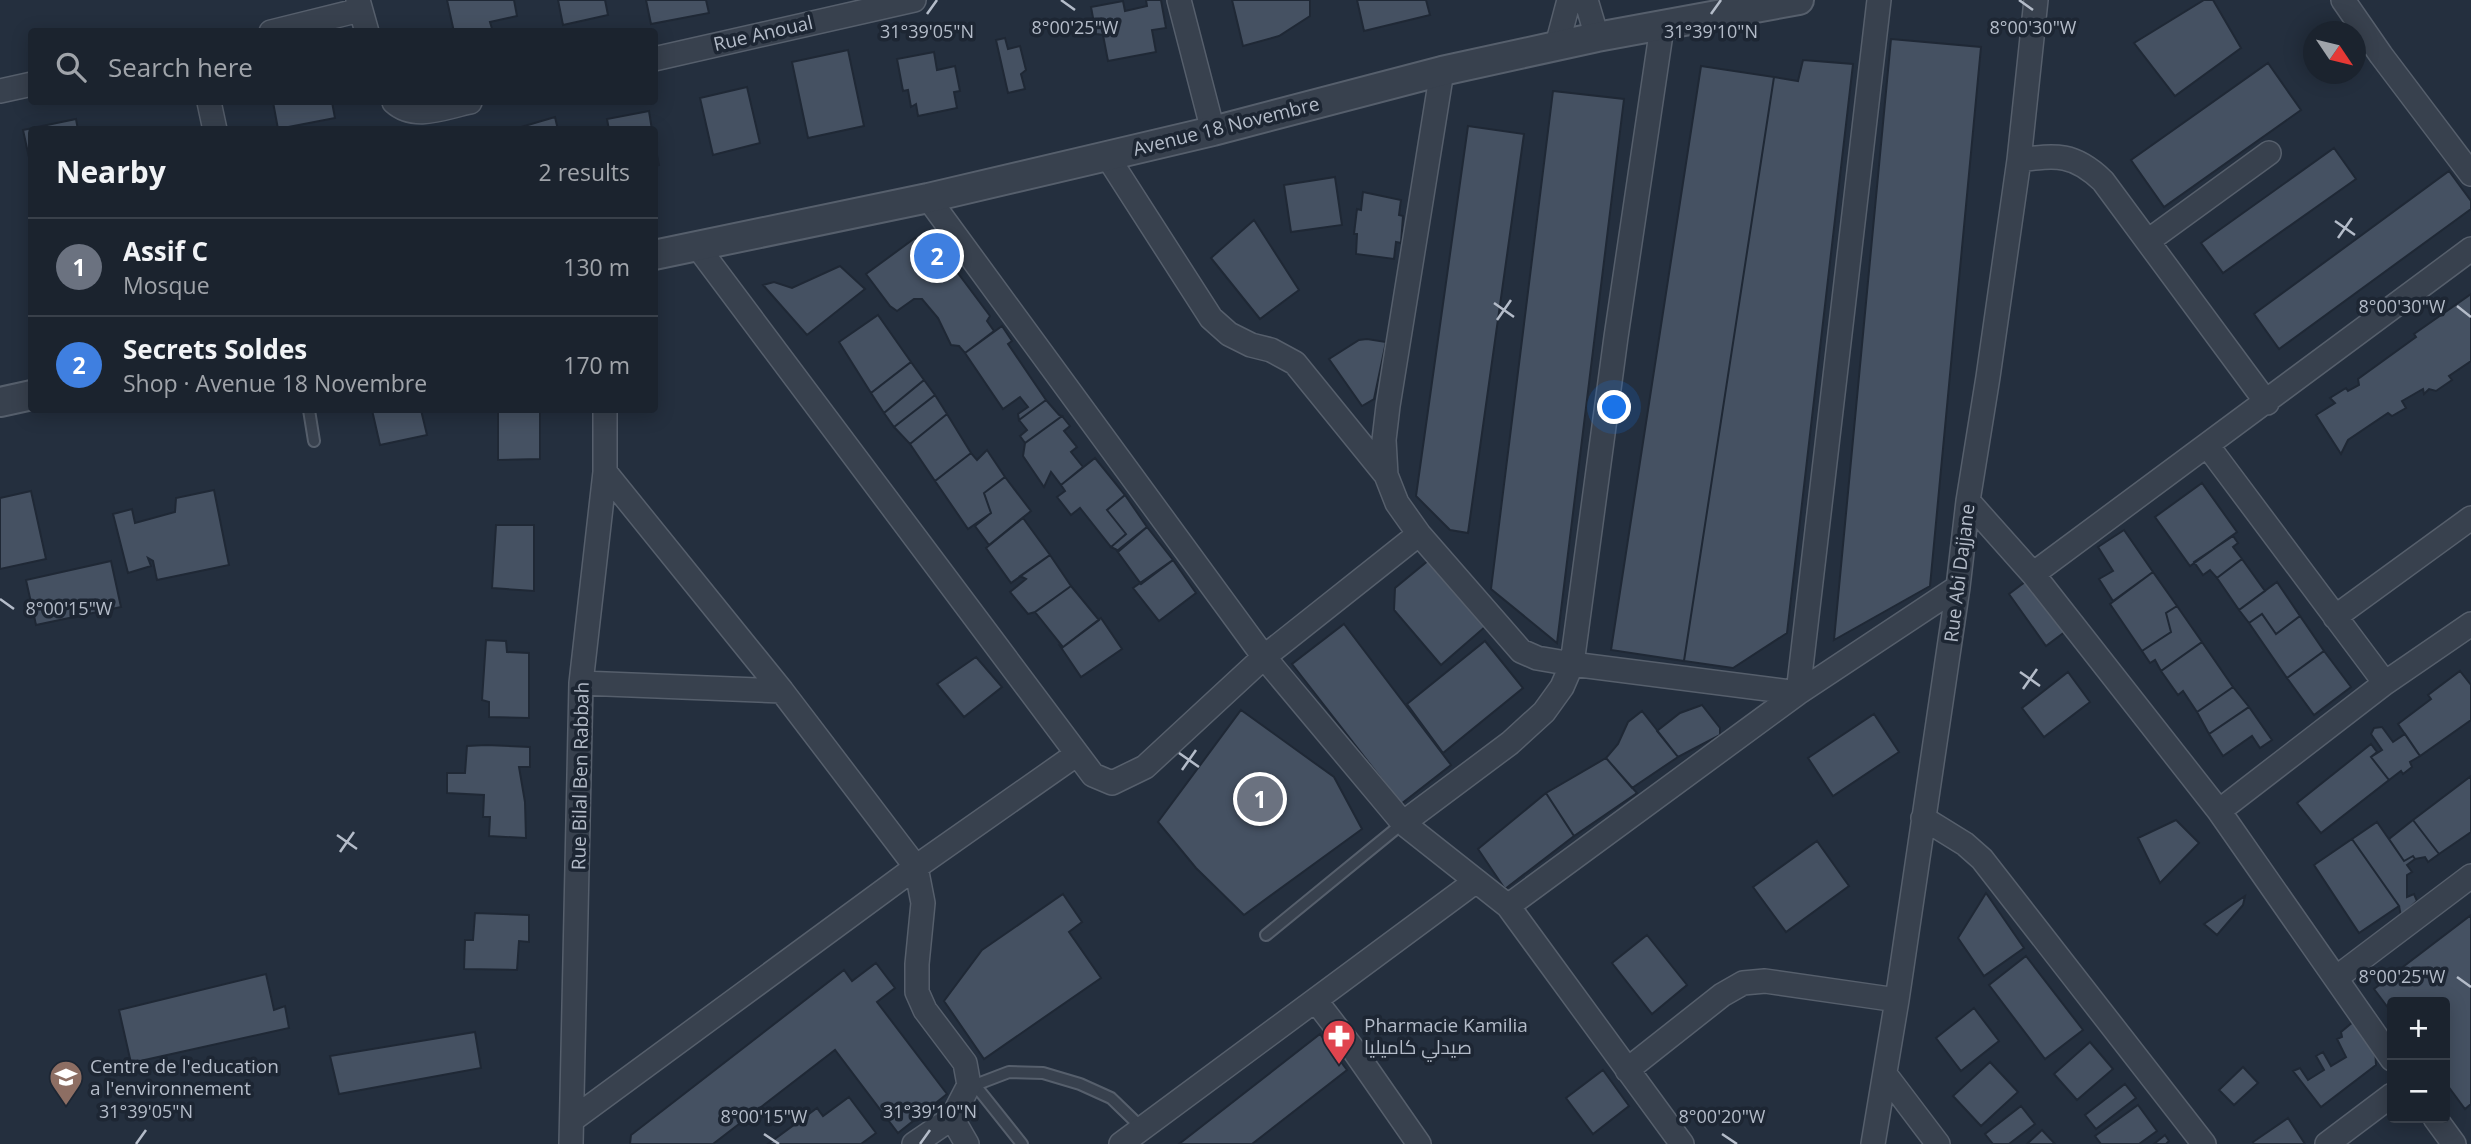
<!DOCTYPE html>
<html lang="en">
<head>
<meta charset="utf-8">
<style>
	body { margin:0; font-family:"Open Sans",Cairo,sans-serif; background:#282f3a; color:#f1f3f6 }
	.controls { position:absolute; right:21px; bottom:21px; display:grid; overflow:hidden; border-radius:7px; box-shadow:0 4px 18px #0003 }
	.controls button { width:63px; height:63px; display:grid; place-items:center; padding:0; border:0; border-bottom:2px solid #39404a; background:#1b232e; color:#f1f3f6; font:35px sans-serif }
	.compass { position:absolute; left:2303px; top:21px; width:63px; height:63px; border-radius:50%; background:#1b232e; box-shadow:0 4px 18px #0003; rotate:125deg }
	.you { position:absolute; left:1615px; top:408px; width:24px; height:24px; margin:-18px; border:5px solid #fff; border-radius:50%; background:#1a73e8; box-shadow:0 0 0 10px #1a73e833 }
	.badge { display:grid; place-items:center; width:46px; height:46px; border-radius:50%; background:#2563eb; color:#fff; font-size:23px; font-weight:700 }
	.pin { position:absolute; translate:-50% -50%; border:4px solid #fff; box-shadow:0 2px 7px #0006 }
	.list { margin:0; padding:0; list-style:none }
	h2 { display:flex; justify-content:space-between; align-items:center; height:91px; margin:0; padding:0 28px; font-size:30px }
	h2 small { font-size:23px; font-weight:400; color:#a0a4aa }
	.list li { display:grid; grid-template-columns:46px 1fr auto; gap:21px; align-items:center; box-sizing:border-box; height:98px; padding:0 28px; border-top:2px solid #39404a }
	.list b { display:block; font-size:26px; white-space:nowrap }
	.list p { margin:0; font-size:23px; white-space:nowrap; color:#a0a4aa }
	.list em { font-size:23px; font-style:normal; color:#a0a4aa }
	.icon { flex:none; width:38px; height:38px; fill:none; stroke:currentColor; stroke-width:2; stroke-linecap:round; stroke-linejoin:round }
	.map { position:relative; flex:none; width:2471px; height:1144px; overflow:hidden }
	.search { position:absolute; background:#1b232e; box-shadow:0 4px 18px #0003; left:28px; top:28px; width:630px; height:77px; display:flex; align-items:center; gap:18px; box-sizing:border-box; padding:0 24px; border-radius:7px; color:#a0a4aa; font-size:26px }
	.panel { position:absolute; background:#1b232e; box-shadow:0 4px 18px #0003; left:28px; top:126px; width:630px; height:287px; border-radius:7px }
	.map>svg:first-child { display:block }
</style>
</head>
<body>
<div class="map">
<svg width="2471" height="1144" viewBox="0 0 2471 1144">
	<rect width="100%" height="100%" fill="#242f3e"/>
	<path fill="#455162" stroke="#1f2835" stroke-width="2" d="M447,0H514L517,16L490,22L493,32H454Z
		M558,0H605L608,15L563,25Z
		M646,0H706L709,13L651,24Z
		M1146,0H1161L1166,28L1152,30L1156,52L1108,61L1103,35L1096,34L1091,7L1123,1L1125,11L1147,6Z
		M1232,0H1310V16L1279,36L1243,46Z
		M1357,0H1426L1430,15L1364,31Z
		M2204,0H2213L2241,48L2175,96L2134,43Z
		M1005,38L1008,49L1020,46L1026,70L1021,74L1025,89L1008,93L996,40Z
		M1891,39L1981,47L1930,586L1834,640Z
		M848,50L864,126L808,138L792,62Z
		M934,52L937,70L955,66L960,91L954,92L957,108L918,116L916,104L911,107L908,90L903,91L897,59Z
		M1803,60L1853,64L1787,633L1733,668L1684,661L1774,77L1798,81Z
		M2268,63L2301,110L2164,207L2131,160Z
		M1701,66L1774,77L1684,661L1611,650Z
		M747,87L760,143L713,155L700,98Z
		M1553,91L1624,99L1557,643L1491,589Z
		M273,102H332L335,118L278,129Z
		M649,111L652,130H609L607,119Z
		M555,117L558,130H511Z
		M76,119L78,130H32V171L23,130Z
		M1468,126L1524,134L1468,533L1450,530L1416,496Z
		M654,141L659,165L654,166Z
		M2334,148L2356,179L2223,273L2201,243Z
		M2449,171L2471,201V209L2279,349L2254,314Z
		M1335,177L1342,225L1291,232L1284,185Z
		M1363,192L1401,200L1399,215L1403,216L1401,243L1396,242L1394,259L1356,254L1357,234H1354L1357,209L1361,210Z
		M1254,220L1299,290L1260,319L1211,258Z
		M915,238L923,249L934,241L990,316L987,321L994,331L965,353L959,346L951,345L938,318L922,299H914L897,311L890,306L866,274Z
		M840,266L865,289L807,335L763,285L774,282L792,288Z
		M2471,294V361L2449,376L2452,380L2436,391L2429,389L2424,394L2423,389L2402,401L2406,408L2392,416L2388,413L2348,440L2341,454L2316,415L2335,403L2330,398L2346,388L2348,391L2359,385L2358,379L2416,337L2414,334Z
		M878,315L911,362L871,393L839,342Z
		M1002,326L1012,341L1008,344L1046,400L1019,420L1018,414L1028,407L1020,397L1003,409L965,353Z
		M1367,339L1386,342L1374,399L1362,406L1329,359L1359,340Z
		M911,362L924,380L884,413L871,393Z
		M924,380L935,395L894,427L884,413Z
		M935,395L947,414L910,444L894,427Z
		M1046,400L1059,415L1062,416L1025,443L1020,436L1027,430L1019,420Z
		M372,410H421L427,435L380,445Z
		M498,410H540V459L498,460Z
		M947,414L971,453L935,481L910,444Z
		M1062,416L1070,426L1064,431L1077,447L1071,452L1083,467L1061,485L1051,472L1044,487L1023,456L1025,443Z
		M987,450L1005,477L984,493L991,513L968,529L935,481L971,453L977,460Z
		M1095,458L1125,495L1107,510L1126,534L1111,547L1080,508L1071,515L1057,497L1065,491L1061,485Z
		M1005,477L1031,511L989,545L975,526L991,513L984,493Z
		M2202,483L2237,532L2190,566L2155,517Z
		M214,490L229,565L157,580L153,561L148,558L151,566L128,573L113,514L132,509L135,523L175,512L176,498Z
		M31,491L46,559L0,569V498Z
		M1125,495L1147,527L1119,551L1111,547L1126,534L1107,510Z
		M1023,518L1050,555L1011,583L986,548Z
		M496,525H534V591L492,588Z
		M1147,527L1173,560L1141,584L1117,551Z
		M2124,530L2153,572L2113,601L2099,579L2113,571L2098,547Z
		M2233,536L2238,543L2233,547L2242,559L2217,578L2210,570L2203,575L2194,562Z
		M1050,555L1071,586L1035,612L1028,614L1010,592L1026,579L1020,576Z
		M2242,559L2265,591L2239,610L2217,578Z
		M1173,560L1196,593L1159,621L1133,588Z
		M1429,560L1486,626L1441,665L1394,610L1395,588Z
		M111,561L121,607L36,625L26,580Z
		M2153,572L2177,606L2166,613L2171,632L2142,651L2110,604Z
		M2029,579L2066,631L2046,646L2009,594Z
		M2277,582L2300,616L2276,634L2262,614L2249,623L2239,610Z
		M1071,586L1099,620L1063,647L1035,612Z
		M2177,606L2202,642L2161,671L2155,660L2150,663L2142,651L2171,632L2166,613Z
		M2262,614L2276,634L2300,616L2324,651L2287,678L2249,623Z
		M1101,618L1122,649L1081,677L1060,646L1063,647Z
		M1344,624L1451,765L1401,804L1292,664Z
		M486,640L506,641L507,652L529,653V718L489,717V702L482,700Z
		M1485,641L1523,688L1443,753L1407,704Z
		M2202,642L2233,687L2197,712L2183,691L2178,695L2161,671Z
		M2324,651L2351,687L2314,715L2287,678Z
		M976,657L1002,687L964,717L937,684Z
		M2460,671L2471,685V720L2420,756L2398,724L2431,699L2428,695Z
		M2068,672L2090,702L2044,737L2022,708Z
		M2233,687L2249,707L2209,734L2197,712Z
		M1702,705L1720,728V735L1678,757L1657,731L1680,713Z
		M2249,707L2272,740L2260,748L2252,736L2223,756L2209,734Z
		M1241,710L1334,777L1362,829L1244,915L1196,868L1158,822Z
		M1642,711L1678,757L1632,788L1606,758L1618,744L1628,722Z
		M1874,714L1899,752L1833,796L1808,758Z
		M2382,727L2393,742L2405,734L2420,756L2410,762L2412,767L2403,774L2401,771L2389,780L2371,757L2382,750L2371,734L2374,728Z
		M2371,744L2377,752L2371,757L2389,780L2321,833L2297,803Z
		M486,745L530,747V767H519L525,802L526,838L489,836L490,817H483L484,795L447,793V773H465L467,746Z
		M1606,758L1637,793L1574,836L1546,793Z
		M2471,776V832L2439,854L2413,820Z
		M1546,793L1574,836L1505,889L1478,849Z
		M2176,820L2199,843L2160,883L2138,838Z
		M2413,820L2439,854L2428,862L2425,857L2415,859L2413,856L2404,861L2389,839Z
		M2377,822L2404,861L2413,856L2415,859L2407,865L2412,872L2407,875V897L2414,894L2417,901L2401,916L2399,906L2352,839Z
		M2352,839L2399,906L2359,933L2314,865Z
		M1817,841L1849,886L1786,932L1753,887Z
		M1986,893L2024,948L1984,976L1958,938Z
		M1063,894L1082,922L1069,932L1101,978L984,1059L944,1001L982,950Z
		M2245,896L2243,905L2217,935L2204,924Z
		M475,913L529,915V942L519,941L517,970L464,969L465,940H473Z
		M2471,915V1104L2465,1109L2445,1082V1002H2392V1013L2374,989Z
		M1647,935L1687,985L1652,1014L1612,963Z
		M2026,956L2083,1030L2045,1059L1989,985Z
		M876,963L895,988L877,1002L947,1094L898,1133L835,1050L713,1144H630L631,1135L844,970L852,981Z
		M266,974L274,1010L285,1006L289,1028L131,1063L119,1010Z
		M1974,1008L1999,1041L1961,1071L1936,1038Z
		M2353,1022L2375,1047L2376,1065L2321,1107L2293,1071L2300,1068L2308,1080L2324,1070L2316,1056L2323,1052L2331,1066L2346,1057L2337,1039L2342,1037L2341,1032Z
		M475,1032L481,1068L339,1094L330,1056Z
		M1320,1034L1347,1070L1252,1144H1179Z
		M2090,1042L2113,1069L2077,1100L2054,1074Z
		M1990,1062L2018,1092L1981,1126L1953,1096Z
		M2243,1067L2258,1083L2234,1105L2219,1090Z
		M1603,1070L1629,1106L1593,1134L1566,1098Z
		M2125,1084L2136,1098L2096,1129L2085,1115Z
		M849,1097L876,1133L861,1144H768L817,1108L823,1116Z
		M2138,1105L2157,1131L2139,1144H2101L2095,1136Z
		M2021,1106L2035,1124L2009,1144H1993L1985,1134Z
		M2288,1118L2305,1144H2254L2253,1142Z
		M2042,1130L2055,1144H2027Z
		M2165,1135L2169,1141L2166,1144H2154Z"/>
	<g fill="none" stroke-linecap="round" stroke-linejoin="round">
		<defs>
			<path id="service" d="M309,410L314,441
				M1266,935L1403,823
				M969,1085H975L1009,1072L1043,1073L1080,1084L1111,1098L1142,1128
				M975,1085L1022,1144"/>
			<path id="minor" d="M358,0L367,32
				M1179,0L1213,131
				M1586,0L1597,37
				M2343,0L2381,55L2471,174
				M271,32L360,10
				M1557,45L1569,0
				M654,59L914,0
				M1442,71L1388,406L1384,440L1386,475L1397,503L1419,534L1521,651L1537,658L1572,664L1616,337L1662,27
				M0,91L32,84
				M209,102L215,130
				M394,102C415,121 445,107 470,102
				M1107,156L1211,318L1229,334L1251,345L1271,350L1295,363L1386,475
				M2019,160C2057,155 2074,153 2103,181L2267,403
				M928,198L1264,657L1403,823L1508,906L1682,1144
				M2148,241L2269,153
				M697,246L1093,775L1112,783L1145,767L1264,657L1419,534
				M2207,445L2385,683
				M605,472L782,691L916,867L923,903L917,964V992L925,1010L965,1063L969,1085L952,1118L914,1144
				M1968,501L2033,574L2219,811L2392,1059
				M2033,574L2471,249
				M2335,617L2471,518
				M581,683L782,691
				M2219,811L2385,683L2471,624
				M1923,818L1965,844L1982,859L2204,1144
				M1403,823L1510,743L1544,712L1562,687L1572,664L1798,693L1879,0
				M1508,906L1798,693L1958,587
				M2336,978L2471,876
				M1316,1001L1353,1049L1419,1144
				M1627,1070L1722,995L1743,983L1765,981L1897,1000
				M1885,1074L1938,1144
				M952,1118L967,1144
				M2435,1118L2454,1144
				M572,1120L916,867L1077,754
				M571,1144L581,683L605,472V410
				M1121,1144L1476,881
				M1873,1144L1897,1000L1958,587L1968,501L1988,377L2019,160L2036,0
				M2327,1144L2392,1095"/>
			<path id="tertiary" d="M654,255L928,198L1107,156L1213,131L1442,71L1597,37L1799,0
				M0,402L32,395"/>
		</defs>
		<use href="#service" stroke="#565f6c" stroke-width="14"/>
		<use href="#minor" stroke="#565f6c" stroke-width="26"/>
		<use href="#tertiary" stroke="#565f6c" stroke-width="32"/>
		<use href="#service" stroke="#38414e" stroke-width="10"/>
		<use href="#minor" stroke="#38414e" stroke-width="23"/>
		<use href="#tertiary" stroke="#38414e" stroke-width="28"/>
	</g>
	<path fill="none" stroke="#b4bcc9" stroke-width="2.5" d="M1061,0L1075,10M2019,0L2033,10M927,14L937,0M1711,14L1721,0M2335,221L2355,235M2338,238L2352,218M1494,303L1514,317M2457,306L2471,317M1497,320L1511,300M0,599L14,609M2020,672L2040,686M2023,689L2037,669M1179,753L1199,767M1182,770L1196,750M337,835L357,849M340,852L354,832M2457,977L2471,987M764,1134L779,1144M1722,1134L1737,1144M136,1144L146,1130M920,1144L930,1130"/>
	<defs>
		<symbol id="pharmacy-pin" viewBox="-11 -11 22 30"><path d="M0 17L-7.5 6A9.5 9.5 0 1 1 7.5 6Z" fill="#e0444e" stroke="#1d2633"/><path d="M-2-6h4v4h4v4h-4v4h-4v-4h-4v-4h4Z" fill="#fff"/></symbol>
		<symbol id="school-pin" viewBox="-11 -11 22 30"><path d="M0 17L-7.5 6A9.5 9.5 0 1 1 7.5 6Z" fill="#8d6e63" stroke="#1d2633"/><path d="M0-5L7-2L0 1L-7-2ZM-4 1L0 2.5L4 1V4Q0 6-4 4Z" fill="#fff"/></symbol>
	</defs>
	<g fill-rule="evenodd">
		<use href="#pharmacy-pin" x="1320" y="1017" width="38" height="52"/>
		<use href="#school-pin" x="47" y="1058" width="38" height="52"/>
	</g>
	<g text-anchor="middle" stroke-width="7" stroke-linejoin="round" paint-order="stroke">
		<g font-size="19" fill="#b4bcc9" stroke="#1d2633">
			<text transform="translate(763 33) rotate(-13)" y="7">Rue Anoual</text>
			<text transform="translate(1226 126) rotate(-14)" y="7">Avenue 18 Novembre</text>
			<text transform="translate(1959 573) rotate(-83)" y="7">Rue Abi Dajjane</text>
			<text transform="translate(580 776) rotate(-89)" y="7">Rue Bilal Ben Rabbah</text>
		</g>
		<g font-size="19" fill="#b4bcc9" stroke="#1d2633" text-anchor="start">
			<text x="1364" y="1032">Pharmacie Kamilia<tspan x="1364" dy="22">صيدلي كاميليا</tspan></text>
			<text x="90" y="1073">Centre de l'education<tspan x="90" dy="22">a l'environnement</tspan></text>
		</g>
	</g>
	<g font-size="18" text-anchor="middle" fill="#b4bcc9" stroke="#1d2633" stroke-width="7" stroke-linejoin="round" paint-order="stroke">
		<text x="1075" y="34">8°00'25"W</text>
		<text x="2033" y="34">8°00'30"W</text>
		<text x="927" y="38">31°39'05"N</text>
		<text x="1711" y="38">31°39'10"N</text>
		<text x="2402" y="313">8°00'30"W</text>
		<text x="69" y="615">8°00'15"W</text>
		<text x="2402" y="983">8°00'25"W</text>
		<text x="146" y="1118">31°39'05"N</text>
		<text x="930" y="1118">31°39'10"N</text>
		<text x="764" y="1123">8°00'15"W</text>
		<text x="1722" y="1123">8°00'20"W</text>
	</g>
</svg>
<div class="controls">
<button>+</button>
<button>−</button>
</div>
<svg class="compass" viewBox="-18 -18 36 36"><path d="M0-13l5 13h-10z" fill="#e53935"/><path d="M0 13l5-13h-10z" fill="#a0a4aa"/></svg>
<div class="you"></div>
<div class="pin badge" style="left:1260px;top:799px;background:#6b7280">1</div>
<div class="pin badge" style="left:937px;top:256px;background:#3f7fe0">2</div>
<div class="search"><svg class="icon" aria-label="search" viewBox="0 0 24 24"><circle cx="10" cy="10" r="6"/><path d="M15 15l6 6"/></svg>Search here</div>
<section class="panel">
<h2>Nearby<small>2 results</small></h2>
<ul class="list">
<li><span class="badge" style="background:#6b7280">1</span><div><b>Assif C</b><p>Mosque</p></div><em>130 m</em></li>
<li><span class="badge" style="background:#3f7fe0">2</span><div><b>Secrets Soldes</b><p>Shop · Avenue 18 Novembre</p></div><em>170 m</em></li>
</ul>
</section>
</div>
</body>
</html>
